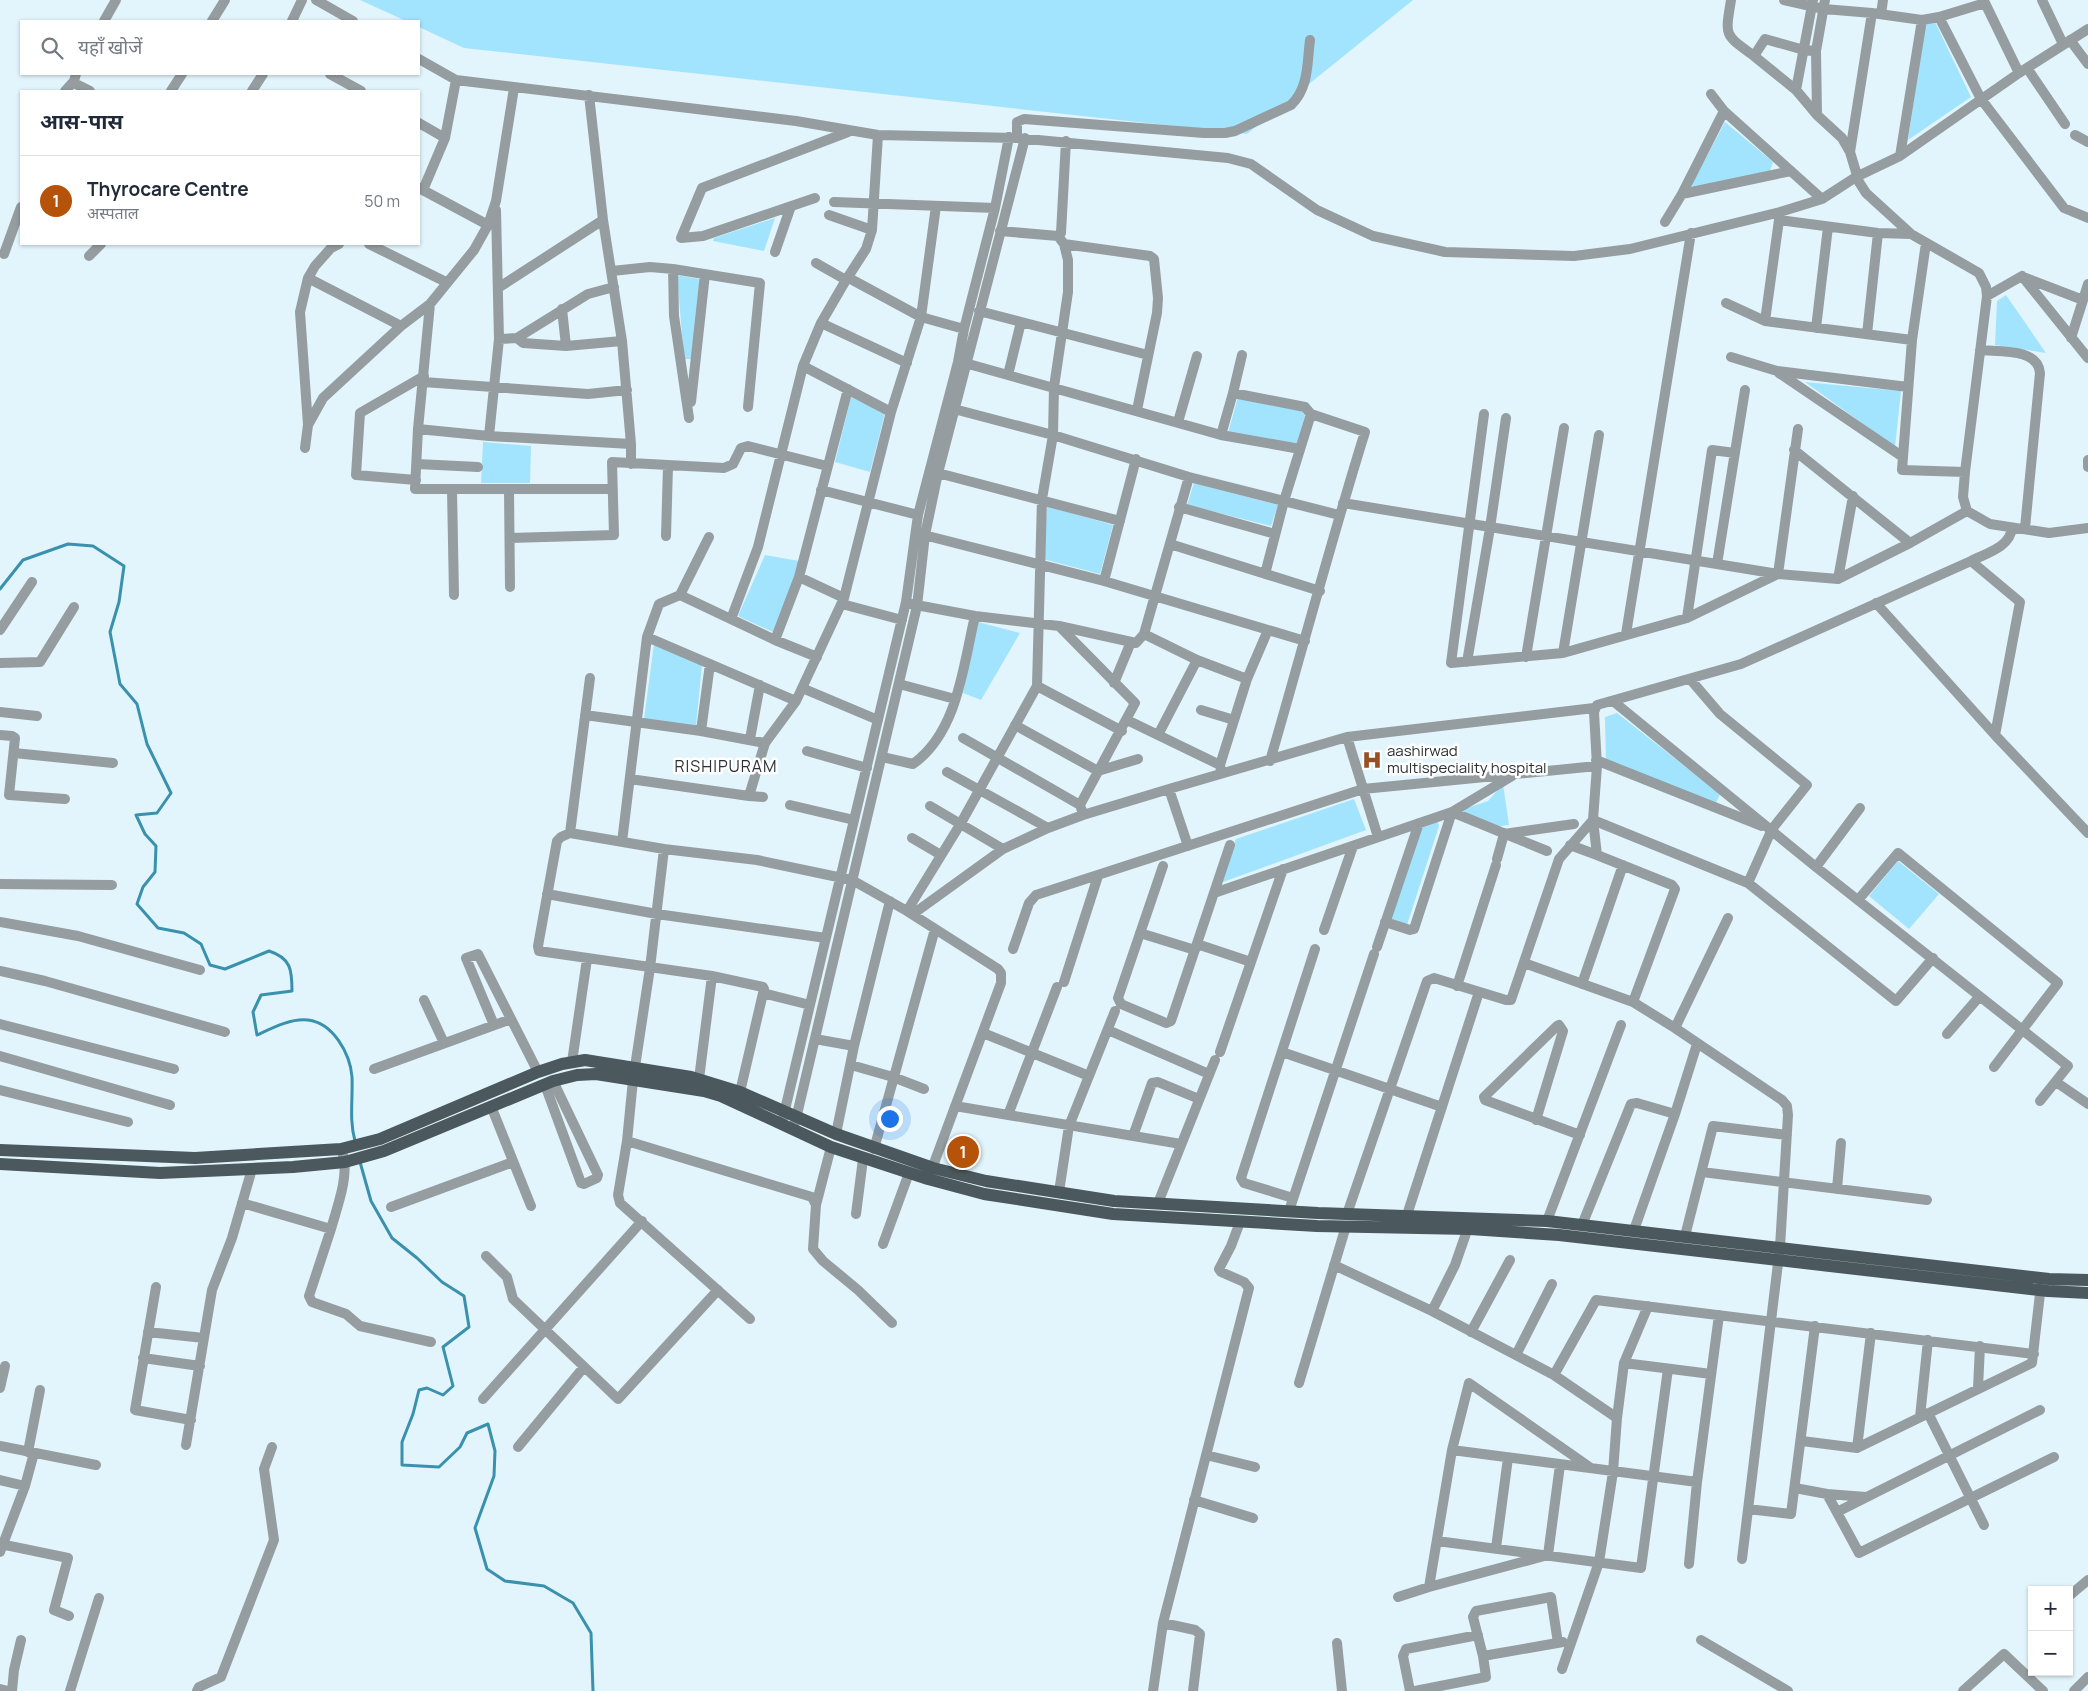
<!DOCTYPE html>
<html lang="hi">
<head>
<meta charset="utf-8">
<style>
	body { margin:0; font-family:Manrope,"Noto Sans Devanagari",sans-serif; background:#f6f6f7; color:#1f2937 }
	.controls { position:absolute; right:15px; bottom:15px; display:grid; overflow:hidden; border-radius:0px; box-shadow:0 1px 4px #0004 }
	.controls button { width:45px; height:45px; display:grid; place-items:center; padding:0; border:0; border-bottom:1px solid #e0e1e3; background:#fff; color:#1f2937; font:25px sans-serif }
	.you { position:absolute; left:889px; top:1118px; width:18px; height:18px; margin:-12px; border:4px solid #fff; border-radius:50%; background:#1a73e8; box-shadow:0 0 0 8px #1a73e833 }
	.badge { display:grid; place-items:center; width:32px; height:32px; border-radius:50%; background:#b45309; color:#fff; font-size:16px; font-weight:700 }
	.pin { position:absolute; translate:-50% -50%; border:2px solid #fff; box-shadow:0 1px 5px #0006 }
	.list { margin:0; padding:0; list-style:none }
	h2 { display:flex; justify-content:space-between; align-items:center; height:65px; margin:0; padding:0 20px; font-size:21px }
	h2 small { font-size:16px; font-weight:400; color:#747a83 }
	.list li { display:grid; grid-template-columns:32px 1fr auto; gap:15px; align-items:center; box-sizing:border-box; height:90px; padding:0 20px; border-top:1px solid #e0e1e3 }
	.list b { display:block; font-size:19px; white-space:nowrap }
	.list p { margin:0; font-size:16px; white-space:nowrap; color:#747a83 }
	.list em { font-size:16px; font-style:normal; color:#747a83 }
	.icon { flex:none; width:28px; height:28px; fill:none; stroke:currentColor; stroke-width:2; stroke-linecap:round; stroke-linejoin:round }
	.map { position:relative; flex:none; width:2088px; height:1691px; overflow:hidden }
	.search { position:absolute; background:#fff; box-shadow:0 1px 4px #0004; left:20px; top:20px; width:400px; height:55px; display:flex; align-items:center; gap:12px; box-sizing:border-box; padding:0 18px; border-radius:0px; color:#747a83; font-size:19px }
	.panel { position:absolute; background:#fff; box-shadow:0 1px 4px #0004; left:20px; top:90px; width:400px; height:155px; border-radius:0px }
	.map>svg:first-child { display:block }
</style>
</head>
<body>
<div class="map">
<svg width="2088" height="1691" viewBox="0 0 2088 1691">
	<rect width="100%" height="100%" fill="#e2f5fc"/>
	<path fill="#a2e4fd" d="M360,0H1413L1247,134L464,48L419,27V21H406Z
		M1935,22L1971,97L1908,140L1925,24Z
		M1725,122L1773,162L1770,171L1693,188L1692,184Z
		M775,218L764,251L713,241L714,238Z
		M677,275L700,279L693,359H684Z
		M2006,295L2046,353L1995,345L1997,301Z
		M1805,382L1901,391L1895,447Z
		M851,397L885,413L870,472L835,462Z
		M1238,397L1306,412L1297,446L1228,433Z
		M483,442L531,446L530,483H481Z
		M1194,483L1278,505L1271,526L1187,505Z
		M1047,506L1113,525L1100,574L1043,559Z
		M765,555L799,561L797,572L773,632L738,616Z
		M978,622L1020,633L981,700L963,693Z
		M654,644L702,665L696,726L644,719Z
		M1617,713L1720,794L1716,803L1606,764L1605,717Z
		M1503,784L1509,825L1493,827L1458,811L1488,801Z
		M1354,799L1366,830L1223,882L1221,879L1236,839Z
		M1437,819L1439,826L1407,925L1385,917L1413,827Z
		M1898,861L1939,894L1909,929L1869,896Z"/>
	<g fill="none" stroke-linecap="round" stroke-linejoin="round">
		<path stroke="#3991ad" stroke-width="3" d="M0,589L23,560L68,544L93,546L124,566L119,602L110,632L120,684L137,704L147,744L171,793L157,813L136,815L145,834L156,846L155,872L143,887L137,904L158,928L184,933L201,944L210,965L225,969L269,951C291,958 292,970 292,991L261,995L253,1012L257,1035C272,1028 291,1018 308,1020C333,1023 350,1053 352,1077C353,1099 349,1120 355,1141
			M360,1162L371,1201L392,1238L417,1258L442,1282L464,1296L469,1327L443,1347L453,1386L443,1395L427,1388L419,1390L413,1414L402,1442V1465L439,1467L460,1447L467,1433L488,1424L495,1451L494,1476L475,1528L487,1569L505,1581L544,1586L573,1603L591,1633L593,1691"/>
		<path stroke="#959da0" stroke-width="10" d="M316,0L353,21
			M1731,0C1725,37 1724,34 1754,56
			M1784,0L1824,9L1872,13L1922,20L1939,17L1985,3L2019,73
			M1813,0L1796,90L1817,115L1842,138L1850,152L1859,182L1866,193L1911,234L1979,273L1986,287L1987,296L1965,472L1963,497L1967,511L1990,524L2049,533L2088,528
			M2042,0L2063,44
			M1881,14L1883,0
			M1939,17L1981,99L2064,208L2088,218
			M104,21L116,0
			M212,21L225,0
			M292,21L302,0
			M2070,40L2088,64
			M419,59L456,80L796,121L878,135L1017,138L1228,158L1251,164L1317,210L1373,236L1445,252L1574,256L1630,249L1780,212L1822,199L1856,177L1900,156L2019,73L2088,29
			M2027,68L2065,124
			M76,74L74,81L76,84L90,91
			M330,74L361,91
			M1796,90L1754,56L1765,39L1804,50L1816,51
			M65,91L74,81
			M171,91L182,74
			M252,91L263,74
			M1711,94L1724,111L1822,199
			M1724,111L1682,194L1791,171
			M1817,115L1816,51L1825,0
			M419,123L445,138
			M2075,135L2088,142
			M1017,138V122L1024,119L1204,133H1225L1235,131L1291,105C1309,88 1307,63 1310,40
			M1850,152L1872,13
			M1900,156L1922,20
			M419,188L488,225
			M423,190L445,138L456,80
			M815,198L703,236L681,238L702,188L848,132
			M834,202L995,208
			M829,215L872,230
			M1665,222L1682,194
			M1000,231L1058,236L1061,233L1066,141
			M1926,243L1912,340L1902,470L1965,472
			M369,244L446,282
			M1064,244L1150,256L1154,259L1158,298L1157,313L1137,410
			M775,252L791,206
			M4,254L21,207
			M89,256L101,244
			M816,263L846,280
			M673,269L674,316L689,418
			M612,271L650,267L673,269L760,283L748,407
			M847,277L921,317L964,329
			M2023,277L2083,300
			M308,278L401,326
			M498,288L603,220
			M1987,296L2022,276L2088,358
			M1726,303L1765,321L1912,340
			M430,304L418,429L415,489H612
			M562,309L566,346
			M979,311L1148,355
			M1765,321L1779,220L1878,233L1911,234
			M821,323L907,363
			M1816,328L1828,227
			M1867,334L1878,233
			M517,338L523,343L566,346L622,341
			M2071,338L2088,284
			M499,339L517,338L588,294L614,287
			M1980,350C2000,352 2038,348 2040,373L2025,528
			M1731,357L1777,371L1908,387
			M965,363L1221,435L1300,449
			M803,366L891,412
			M1779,373L1903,457
			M1008,375L1021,322
			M423,382L588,394L627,390
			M1233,393L1242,355
			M691,402L705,274
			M954,409L1053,435L1189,477L1339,515
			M1484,414L1451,663L1563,653L1687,618L1778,574L1838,579L1910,543L1967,511
			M1178,422L1197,356
			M308,425L300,312L308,278L315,266L331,248L339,244
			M418,429L489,436L631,444L622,341L603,220L589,95
			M1221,435L1233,393L1305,407L1311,414L1365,432C1331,541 1302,651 1270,761
			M489,436L499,339L496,210
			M305,448L308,425L323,398L401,326L430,304L474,250L488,225L496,201L514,88
			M1794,450L1910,543
			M2088,460V467
			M417,464L478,467
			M631,464V444
			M938,473L1120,521
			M416,480L356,475L360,413L424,376
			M452,490L454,595
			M509,490L510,587
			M821,490L918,515
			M1343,503L1778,574L1798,429
			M1179,507L1275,534
			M920,534L1104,581L1305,641
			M666,536L668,466
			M510,538L614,535L612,462L724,468L733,464L741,448L748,446L827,466
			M1170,544L1320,591
			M1971,561L2020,602L1995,735
			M1717,564L1745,390
			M1265,574L1284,501L1311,414
			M799,577L844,598
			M1838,579L1853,496
			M1104,581L1136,459
			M680,595L775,640L817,657
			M1876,603L1995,735L2088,833
			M842,604L902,620
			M911,604L975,616L1059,626L1136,643L1144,634L1189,477
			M1687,618L1712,450L1735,453
			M731,619L758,547L803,366L821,323L846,280L866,249L872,230L878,135
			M1059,626L1135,703L1080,805
			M0,630L32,582
			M1144,634L1197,660L1247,679L1220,765
			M1626,634L1691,233
			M647,637L796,701
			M775,640L799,577L848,389
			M1563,653L1599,435
			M1526,657L1564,428
			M1467,662L1490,528L1506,418
			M0,663L40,662L74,607
			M590,678L570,833L561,837L557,841L538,946L539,951L712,976L763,987L764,989L740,1092
			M1247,679L1268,630
			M1690,679L1720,714L1807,785L1772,829L1748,883
			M1114,683L1131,642
			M899,684L955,699
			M1037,686L1122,731
			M802,688L878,720
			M1613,701L1816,867L2068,1066L2040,1101
			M1201,710L1234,720
			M0,712L37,716
			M585,715L701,731L765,743
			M1127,720L1220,765L1221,771
			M1015,725L1098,771L1138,759
			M701,731L710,664
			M0,735L12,736L15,738L9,795L65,799
			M1158,735L1197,660
			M1347,737L1378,837
			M963,738L1080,805L1082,811
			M750,739L760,685
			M807,751L867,768
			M14,753L113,763
			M882,757L913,764C958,732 963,666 975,616
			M1596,760L1762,826
			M947,772L1048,828
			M630,779L749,796L765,743L796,701L844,598L891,412L921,317L936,206
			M1169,789L1188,846
			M749,796L763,797
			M790,805L854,820
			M930,806L1003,849
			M1593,820L1748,883L1896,1001L1933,958
			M570,833L664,849L757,860L852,880L907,911L998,969L1001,973V983L930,1174
			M912,838L941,855
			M622,842L647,637L659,604L680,595L709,537
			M1570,845L1597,855L1593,820L1597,766L1594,712L1597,705L1741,664L1971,561C1987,553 2010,547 2012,528
			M664,849L650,968L633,1080L627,1141L618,1195L620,1203L750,1319
			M1597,855L1672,885L1675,889L1633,1002
			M1497,859L1504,834L1574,824
			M1163,866L1118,998L1121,1004L1166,1023L1171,1021L1230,845
			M1816,867L1860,808
			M0,884L112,885
			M1214,893L1452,812L1512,776
			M547,894L657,914L826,938
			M1858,900L1898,853L2058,983L1994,1067
			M907,911L961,823L1037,686L1042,499L1053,435L1054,387L1068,292V260L1064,244L1058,236
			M913,914L1003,849L1048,828L1083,815L1169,789L1347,737L1594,708
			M0,922L78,936L200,970
			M1385,922L1410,930L1414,929L1452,812L1547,851
			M1324,930L1353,846
			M1140,933L1195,950
			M1197,944L1251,962
			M1377,947L1419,823
			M1013,949L1029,903L1036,895L1363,789L1597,766
			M1524,963L1633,1002L1675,1028L1782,1100L1787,1106L1788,1115L1780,1247L1742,1559
			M0,971L45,981L225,1032
			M1064,982L1098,876
			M1582,984L1623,865
			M1457,986L1496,865
			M763,993L810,1005
			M424,1000L444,1043
			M0,1024L174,1069
			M494,1025L466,958L478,954L538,1072
			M1675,1028L1728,918
			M1108,1030L1209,1074
			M983,1033L1089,1076
			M1947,1034L1979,997
			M815,1039L854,1046
			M1220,1052L1283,869
			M1282,1052L1442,1107
			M0,1056L170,1105
			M572,1062L587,959
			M851,1065L893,1077L924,1089
			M374,1069L511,1019
			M699,1079L712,976
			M2056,1082L2088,1104
			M545,1085L581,1183L584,1184L597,1178L598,1175L553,1081
			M0,1090L128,1122
			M491,1106L531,1206
			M955,1106L1181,1144
			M1008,1115L1057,987
			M783,1118L906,602L918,515L958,362L964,329L995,208L1009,137
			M1536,1120L1563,1031L1559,1025L1557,1026L1484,1097L1485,1100L1580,1135
			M795,1123L917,606L925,535L938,473L1025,138
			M836,1134L854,1046L890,901
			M1133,1136L1152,1083L1158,1082L1199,1099
			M627,1141L812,1197L816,1205L813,1249L823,1261L858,1290L892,1323
			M874,1149L935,929
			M1702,1172L1927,1200
			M1837,1189L1841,1143
			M1059,1192L1069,1126L1115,1011
			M1293,1198L1244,1183L1241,1178L1315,949
			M242,1203L331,1229L309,1296L312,1302L346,1314L360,1326L431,1342
			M1158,1203L1215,1060
			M816,1205L831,1147
			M391,1207L513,1162
			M1289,1211L1374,954
			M856,1214L863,1159
			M1347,1214L1427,981L1434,978L1506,1000H1511L1559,859L1593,820
			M1407,1215L1479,992
			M1547,1221L1621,1025
			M1582,1225L1631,1104L1637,1103L1675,1114
			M331,1229C337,1207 349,1177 343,1155
			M1634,1230L1675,1114L1697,1044
			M1685,1236L1713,1126L1787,1135
			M883,1244L909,1173
			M486,1256L507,1277L513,1299L618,1399L718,1290
			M1334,1265L1432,1311L1554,1375L1617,1418
			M156,1287L135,1410L191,1420
			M1432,1311L1455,1265L1470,1222
			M148,1332L204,1338
			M1471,1332L1510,1260
			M1516,1355L1552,1284
			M143,1358L200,1366
			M1624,1363L1711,1374
			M1554,1375L1596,1300L2034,1354
			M1299,1383L1346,1226
			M0,1388L5,1366
			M1978,1388L1980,1346
			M483,1399L642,1221
			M1928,1413L1984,1525
			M1920,1417L1928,1340
			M1802,1441L1857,1448L2032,1363L2041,1285
			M186,1445L212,1290L232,1238L252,1169
			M0,1446L96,1465
			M518,1447L584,1367
			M1857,1448L1871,1333
			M1452,1450L1697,1482
			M28,1452L40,1390
			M1206,1455L1255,1467
			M0,1480L25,1486L34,1453
			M1795,1488L1827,1494L1866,1497
			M1827,1494L1859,1553L2054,1457
			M1194,1500L1253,1518
			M1748,1509L1791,1514L1815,1326
			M1837,1512L2040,1410
			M1437,1541L1641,1568L1668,1369
			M0,1544L68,1558L54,1610L69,1616
			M1496,1548L1508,1458
			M0,1552L25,1486
			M1689,1564L1697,1482L1719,1315
			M1429,1587L1452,1450L1469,1383L1591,1468
			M2069,1596L2088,1580
			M1398,1597L1429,1587L1548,1555L1560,1465
			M1163,1623L1195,1630L1200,1634L1193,1691
			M1701,1640L1788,1691
			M1337,1643L1342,1691
			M1483,1656L1563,1642
			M1562,1669L1599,1562L1613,1472L1617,1418L1624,1363L1648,1306
			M0,1689L8,1691
			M12,1691L14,1670L21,1640
			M70,1691L99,1598
			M197,1691L199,1687L221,1677L274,1540L264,1469L272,1447
			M1153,1691L1163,1623L1249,1288L1244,1282L1221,1272L1219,1269L1231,1246L1240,1222
			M1410,1691L1403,1656L1406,1649L1478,1635
			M1415,1691L1486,1677L1483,1656L1473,1617L1476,1611L1551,1597L1558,1643
			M1963,1691L2004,1654L2043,1691
			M2074,1691L2088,1677"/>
		<path stroke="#4b585d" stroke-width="12" d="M0,1150L195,1158L341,1149L380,1139L538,1072L562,1064L585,1060L691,1077L740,1092L836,1134L933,1168L986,1181L1114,1201L1318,1213L1547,1221L2049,1279L2088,1280
			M0,1164L160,1173L293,1167L345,1162L384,1151L553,1081L577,1075L596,1074L704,1091L721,1096L831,1147L928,1179L984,1194L1113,1214L1317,1226L1470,1229L1559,1235L2048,1291L2088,1293"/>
	</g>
	<defs>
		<symbol id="hospital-bare" viewBox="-9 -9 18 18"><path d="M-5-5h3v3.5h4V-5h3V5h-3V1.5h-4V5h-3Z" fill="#955123" stroke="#fff" stroke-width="2.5" paint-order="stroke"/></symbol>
	</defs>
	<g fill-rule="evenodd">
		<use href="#hospital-bare" x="1358" y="746" width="28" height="28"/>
	</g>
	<g text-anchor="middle" stroke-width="5" stroke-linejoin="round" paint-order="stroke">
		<g font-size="15" fill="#2a3134" stroke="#fff" text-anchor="start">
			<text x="1387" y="756">aashirwad<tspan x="1387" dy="17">multispeciality hospital</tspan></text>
		</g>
		<g font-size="16" letter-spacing="1" fill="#2a3134" stroke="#fff">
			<text x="726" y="772">RISHIPURAM</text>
		</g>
	</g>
</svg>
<div class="controls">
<button>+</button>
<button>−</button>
</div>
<div class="you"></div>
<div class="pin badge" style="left:963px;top:1152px">1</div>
<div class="search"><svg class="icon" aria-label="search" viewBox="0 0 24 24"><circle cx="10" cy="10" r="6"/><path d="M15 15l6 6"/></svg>यहाँ खोजें</div>
<section class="panel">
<h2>आस-पास<small></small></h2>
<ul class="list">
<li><span class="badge">1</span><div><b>Thyrocare Centre</b><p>अस्पताल</p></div><em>50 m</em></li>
</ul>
</section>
</div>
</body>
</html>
